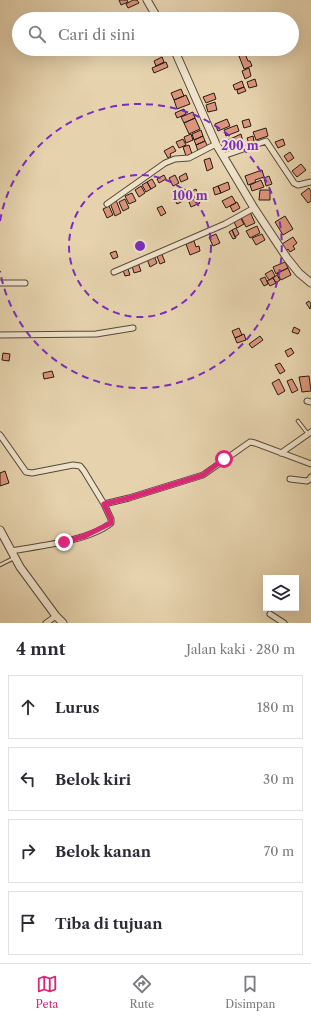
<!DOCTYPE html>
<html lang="id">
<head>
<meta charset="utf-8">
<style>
	body { margin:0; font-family:"Libre Caslon Text",serif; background:#f7f7f7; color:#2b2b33 }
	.controls { position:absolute; right:12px; bottom:12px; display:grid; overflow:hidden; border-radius:0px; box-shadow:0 4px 16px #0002 }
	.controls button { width:36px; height:36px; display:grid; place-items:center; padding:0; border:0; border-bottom:1px solid #e1e1e2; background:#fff; color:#2b2b33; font:20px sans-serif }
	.stop { position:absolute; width:12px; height:12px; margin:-9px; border:3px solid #db2777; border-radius:50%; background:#fff }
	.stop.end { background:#db2777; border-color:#fff; box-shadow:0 1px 4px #0008 }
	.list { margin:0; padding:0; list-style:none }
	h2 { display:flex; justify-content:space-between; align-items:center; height:52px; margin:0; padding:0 16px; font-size:17px }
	h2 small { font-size:13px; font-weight:400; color:#7c7c81 }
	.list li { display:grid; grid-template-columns:26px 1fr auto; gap:12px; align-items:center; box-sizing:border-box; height:64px; margin:0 8px 8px; padding:0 8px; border:1px solid #e1e1e2; border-radius:0px }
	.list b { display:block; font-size:15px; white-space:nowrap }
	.list em { font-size:13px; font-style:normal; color:#7c7c81 }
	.icon { flex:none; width:22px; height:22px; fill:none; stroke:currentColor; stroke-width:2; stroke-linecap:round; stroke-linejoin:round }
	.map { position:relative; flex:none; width:311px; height:623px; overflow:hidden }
	.search { position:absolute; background:#fff; box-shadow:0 4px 16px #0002; left:12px; right:12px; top:12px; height:44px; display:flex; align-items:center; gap:10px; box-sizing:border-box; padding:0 14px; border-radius:22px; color:#7c7c81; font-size:15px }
	.sheet { height:340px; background:#fff }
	nav { display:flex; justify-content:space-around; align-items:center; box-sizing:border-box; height:56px; border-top:1px solid #e1e1e2; background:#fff; font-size:11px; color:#7c7c81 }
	nav a { display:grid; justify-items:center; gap:2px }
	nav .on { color:#db2777 }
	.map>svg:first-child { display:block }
</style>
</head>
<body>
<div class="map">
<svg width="311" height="623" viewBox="0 0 311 623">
	<rect width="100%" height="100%" fill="#e6d3ae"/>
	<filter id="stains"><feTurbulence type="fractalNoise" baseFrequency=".005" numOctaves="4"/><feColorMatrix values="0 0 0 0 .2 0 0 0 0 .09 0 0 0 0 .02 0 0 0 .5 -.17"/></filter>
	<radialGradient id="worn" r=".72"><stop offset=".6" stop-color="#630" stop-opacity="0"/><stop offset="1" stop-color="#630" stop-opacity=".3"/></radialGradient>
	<path fill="#dc947c" stroke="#251b0f" d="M119,0H127L128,2L121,5Z
		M133,0H137L139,3L128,8L126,4Z
		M92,13L95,18L88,19L87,16Z
		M141,14L144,19H131Z
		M245,54L248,61H250L252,66L244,69L239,56Z
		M162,57L164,62L156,66L154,61Z
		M166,62L168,67L154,73L152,68Z
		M249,68L251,76L245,79L242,71Z
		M255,79L257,86L249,88L247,82Z
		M242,81L244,87L235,90L233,85Z
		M244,87L246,91L238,94L237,90Z
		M181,89L184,96L174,100L171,93Z
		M214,93L216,99L206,103L203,97Z
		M186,95L190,104L177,109L174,100Z
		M215,102L217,110L208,112L206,105Z
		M184,109L186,114L177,118L175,113Z
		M193,112L195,118L184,123L181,117Z
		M195,118L200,129L189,134L184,123Z
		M227,119L230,126L218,131L215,124Z
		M249,119L251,126L244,128L242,121Z
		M237,125L239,131L226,136L224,130Z
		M266,128L268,136L256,140L253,132Z
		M201,130L203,136L194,140L192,134Z
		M191,134L193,140L186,143L184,137Z
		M241,134L243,142L230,147L228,140Z
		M203,136L205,141L196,145L194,140Z
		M253,136L254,141L249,144L247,138Z
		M183,139L186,145L179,148L176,142Z
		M283,139L285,145L278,148L275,142Z
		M205,141L208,147L198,151L196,145Z
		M189,145L192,154L186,156L183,147Z
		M173,146L176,151L170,154L171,156L168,158L164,151Z
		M290,152L294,158L288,162L284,156Z
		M210,158L213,168L207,171L204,160Z
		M301,164L306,170L297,177L292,171Z
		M262,170L264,177L255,180L256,182L248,185L245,176Z
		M186,173L188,179L181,182L179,177Z
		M164,175L166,179L159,183L157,179Z
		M175,175L179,183L173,186L169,178Z
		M269,176L272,184L266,186L264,178Z
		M152,179L156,186L151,189L147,182Z
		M261,180L264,187L252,191L250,185Z
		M147,182L151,189L146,192L142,185Z
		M228,182L230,189L221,193L218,186Z
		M141,186L145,193L139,197L135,190Z
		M218,186L221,193L215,195L213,188Z
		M309,188L311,191V201L308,203L301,194Z
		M185,189L187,194L181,197L183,201L177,204L174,198L176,197L175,194Z
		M196,189L198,195L193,198L190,192Z
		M260,190H270V200H259Z
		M132,193L136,201L129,204L125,196Z
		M232,196L236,203L226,208L222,201Z
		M197,198L200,203L191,207L189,202Z
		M125,199L129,208L123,211L119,202Z
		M116,200L121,213L115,216L110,203Z
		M237,202L240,208L233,212L230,206Z
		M109,206L113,215L107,218L103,209Z
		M162,206L166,213L161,216L157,208Z
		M250,212L255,223L246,227L241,217Z
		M285,216L293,229L283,235L275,222Z
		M240,217L244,224L237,228L233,220Z
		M257,226L260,233L250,238L246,231Z
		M236,228L239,234L235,237L232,230Z
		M232,230L236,238L233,239L229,232Z
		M216,234L220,243L213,246L209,237Z
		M262,234L265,240L256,245L252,238Z
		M293,237L297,243L293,246L295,249L290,252L288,249L286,251L282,244Z
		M194,241L196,247L199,246L200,251L190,255L186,244Z
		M116,251L118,257L113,259L110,253Z
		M161,252L165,262L160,264L156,254Z
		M154,256L157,263L150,267L147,259Z
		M285,262L288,268L276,274L273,267Z
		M138,263L141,271L134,273L132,266Z
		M288,268L291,275L281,280L277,273Z
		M128,269L130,275L125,276L123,270Z
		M272,270L275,276L269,280L265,274Z
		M277,275L280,280L276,283L273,278Z
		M265,277L268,284L264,286L260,279Z
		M273,278L276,283L270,286L267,281Z
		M309,301L311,304L310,309L306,303Z
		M294,327L300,330L298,334L292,332Z
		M239,328L242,335L235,338L232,331Z
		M244,334L246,340L237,343L235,338Z
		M260,336L263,340L252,348L249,344Z
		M291,348L294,353L288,357L285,351Z
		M3,353L10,354L9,361L2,360Z
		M280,363L285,371L280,374L275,365Z
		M52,371L54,377L44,379L43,373Z
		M309,376L311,391L302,392L299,377Z
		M279,379L285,391L278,395L272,383Z
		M292,379L298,390L292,393L287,381Z
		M5,471L9,483L0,486V473Z"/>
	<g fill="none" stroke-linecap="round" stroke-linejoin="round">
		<defs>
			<path id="service" d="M298,421L308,434
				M0,565L14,558"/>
			<path id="minor" d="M223,156L266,141L294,183L298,185L311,182
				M107,204L165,163L175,159L189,158L216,144
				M114,272L225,224L254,208
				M0,283H25
				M0,335L96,334L133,328
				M307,401L311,402
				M0,435L26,472L32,473L73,465L80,466L84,471L104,504
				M281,453L311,432
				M290,479L307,481L310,479L311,477
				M11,551C39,546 89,541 111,523V519L104,504L129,498L203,475L250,442L255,443L311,464
				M270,614L284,623
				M46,623L56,616"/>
			<path id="tertiary" d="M147,0L158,19
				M174,49L216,144L254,208L287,258L299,273L311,283
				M0,530L20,567L56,616L63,623"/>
		</defs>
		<use href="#service" stroke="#554937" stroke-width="4.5"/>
		<use href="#minor" stroke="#554937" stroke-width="7"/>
		<use href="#tertiary" stroke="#554937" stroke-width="9"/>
		<use href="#service" stroke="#efe2ca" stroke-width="2.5"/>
		<use href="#minor" stroke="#efe2ca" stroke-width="5"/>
		<use href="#tertiary" stroke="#efe2ca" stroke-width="7"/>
	</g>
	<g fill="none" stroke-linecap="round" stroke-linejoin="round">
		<path stroke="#db2777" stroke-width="5" d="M64,542L85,536L111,523V519L104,504L129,498L203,475L224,459"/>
	</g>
	<g fill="none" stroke="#7b2cbf" stroke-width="2" stroke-dasharray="7 5">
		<circle cx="140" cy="246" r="71"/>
		<path d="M0 221A142 142 0 1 1 0 271"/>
	</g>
	<circle cx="140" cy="246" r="6" fill="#7b2cbf" stroke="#efe2ca" stroke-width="2"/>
	<g font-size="12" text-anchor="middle" font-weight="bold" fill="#7b2cbf" stroke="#efe2ca" stroke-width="4" stroke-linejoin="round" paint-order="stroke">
		<text x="240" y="150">200 m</text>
		<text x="190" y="200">100 m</text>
	</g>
	<rect width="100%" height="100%" filter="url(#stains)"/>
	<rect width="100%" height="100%" fill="url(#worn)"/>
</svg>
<div class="controls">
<button><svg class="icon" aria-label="layers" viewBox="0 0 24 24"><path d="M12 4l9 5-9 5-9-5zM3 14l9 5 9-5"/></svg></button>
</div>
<div class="stop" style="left:224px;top:459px"></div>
<div class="stop end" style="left:64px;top:542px"></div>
<div class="search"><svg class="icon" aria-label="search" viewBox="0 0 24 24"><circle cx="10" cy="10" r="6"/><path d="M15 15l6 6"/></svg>Cari di sini</div>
</div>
<section class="sheet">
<h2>4 mnt<small>Jalan kaki · 280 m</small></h2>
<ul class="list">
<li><svg class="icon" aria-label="ahead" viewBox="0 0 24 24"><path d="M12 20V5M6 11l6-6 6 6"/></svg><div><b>Lurus</b></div><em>180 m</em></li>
<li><svg class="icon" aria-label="left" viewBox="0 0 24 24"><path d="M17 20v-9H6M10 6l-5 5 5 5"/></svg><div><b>Belok kiri</b></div><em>30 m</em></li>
<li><svg class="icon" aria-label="right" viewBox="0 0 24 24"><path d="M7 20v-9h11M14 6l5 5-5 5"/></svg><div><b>Belok kanan</b></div><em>70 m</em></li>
<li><svg class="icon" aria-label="arrive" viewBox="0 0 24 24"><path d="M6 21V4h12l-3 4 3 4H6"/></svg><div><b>Tiba di tujuan</b></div></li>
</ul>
</section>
<nav>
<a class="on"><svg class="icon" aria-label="map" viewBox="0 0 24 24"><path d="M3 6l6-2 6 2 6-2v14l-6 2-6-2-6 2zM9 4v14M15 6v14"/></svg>Peta</a>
<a><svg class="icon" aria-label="directions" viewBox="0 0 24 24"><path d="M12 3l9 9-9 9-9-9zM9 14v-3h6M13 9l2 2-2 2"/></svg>Rute</a>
<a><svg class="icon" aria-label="saved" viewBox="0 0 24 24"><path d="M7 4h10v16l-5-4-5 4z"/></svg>Disimpan</a>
</nav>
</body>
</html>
